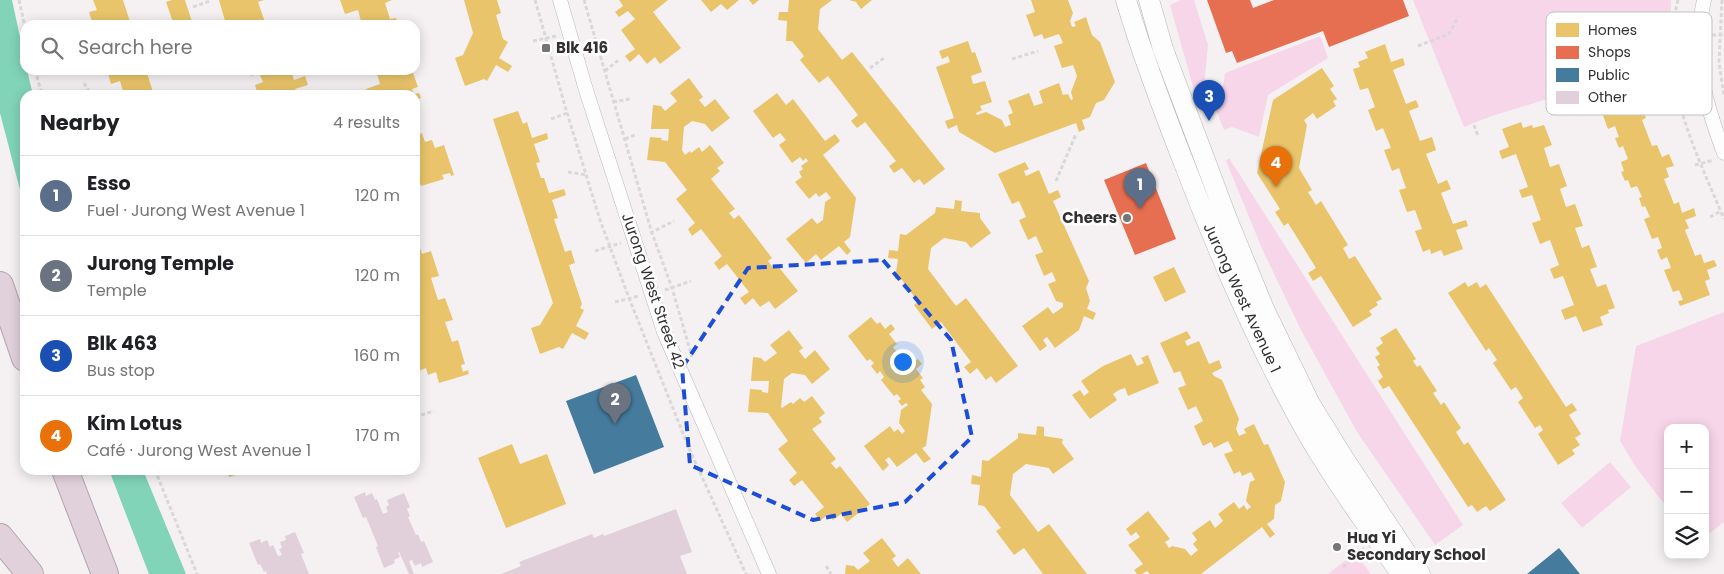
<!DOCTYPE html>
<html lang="en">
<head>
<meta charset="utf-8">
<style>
	body { margin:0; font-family:Poppins,sans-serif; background:#f6f6f6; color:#202124 }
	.controls { position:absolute; right:15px; bottom:15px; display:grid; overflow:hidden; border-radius:10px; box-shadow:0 2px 12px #0003 }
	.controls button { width:45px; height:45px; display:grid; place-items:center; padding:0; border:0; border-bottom:1px solid #e0e0e0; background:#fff; color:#202124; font:25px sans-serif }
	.you { position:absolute; left:902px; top:361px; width:18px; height:18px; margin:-12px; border:4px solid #fff; border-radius:50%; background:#1a73e8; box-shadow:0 0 0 8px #1a73e833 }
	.badge { display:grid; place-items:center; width:32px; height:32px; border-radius:50%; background:#767475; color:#fff; font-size:16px; font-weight:700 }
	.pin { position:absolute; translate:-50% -41px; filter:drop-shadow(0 1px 2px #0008) }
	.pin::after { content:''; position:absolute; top:26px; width:18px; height:15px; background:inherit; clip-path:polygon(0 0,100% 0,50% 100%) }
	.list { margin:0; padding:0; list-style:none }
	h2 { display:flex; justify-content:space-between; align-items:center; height:65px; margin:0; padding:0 20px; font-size:21px }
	h2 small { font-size:16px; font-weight:400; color:#757577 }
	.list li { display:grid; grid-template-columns:32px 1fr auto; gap:15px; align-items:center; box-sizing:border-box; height:80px; padding:0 20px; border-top:1px solid #e0e0e0 }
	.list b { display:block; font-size:19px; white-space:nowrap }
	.list p { margin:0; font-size:16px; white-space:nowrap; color:#757577 }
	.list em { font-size:16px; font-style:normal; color:#757577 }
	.icon { flex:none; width:28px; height:28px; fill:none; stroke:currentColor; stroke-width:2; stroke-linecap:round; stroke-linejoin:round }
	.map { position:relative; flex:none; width:1724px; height:574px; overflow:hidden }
	.search { position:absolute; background:#fff; box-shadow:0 2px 12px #0003; left:20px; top:20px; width:400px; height:55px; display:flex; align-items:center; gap:12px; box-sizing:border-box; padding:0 18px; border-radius:15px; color:#757577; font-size:19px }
	.panel { position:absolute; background:#fff; box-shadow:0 2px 12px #0003; left:20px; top:90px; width:400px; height:385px; border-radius:15px }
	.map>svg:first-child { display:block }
</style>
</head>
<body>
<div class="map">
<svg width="1724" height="574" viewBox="0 0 1724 574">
	<rect width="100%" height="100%" fill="#f5f1f3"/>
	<path fill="#f7d6ea" d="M1181,0H1194L1208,45L1204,87L1194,90L1170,5Z
		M1413,0H1671L1670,61L1489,117L1464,127Z
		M1320,36L1328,58L1268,95L1259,137L1232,127L1224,130L1213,103L1221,99L1225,73Z
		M1229,158L1463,525L1435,545L1357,432L1302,332L1263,251L1226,161Z
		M1724,312V522L1705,537V428H1668V509L1635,466L1620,441L1636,346Z
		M1610,462L1631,487L1582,528L1561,503Z
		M1355,553L1371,574H1328Z"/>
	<path fill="#81d4b8" d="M0,0H12L25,60V70H27L33,95H25V209L0,113Z
		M109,470H143L186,574H149Z"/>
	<path fill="#e9c46a" d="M93,0H123L131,25H93L89,12L97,10Z
		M172,0H185L193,25H174L166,2Z
		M219,0H264L258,2L266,25H234L233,22L226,24Z
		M340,0H392L385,3L390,19L396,18L398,25H362L358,10L345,14Z
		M464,0H497L501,13L496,15L503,39L508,42L499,58L512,66L508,72L496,65L487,81L484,79L465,86L455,58L463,55L473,33Z
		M619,0H668L653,12L681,48L660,64L655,57L647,64L639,54L630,62L625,56L635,49L621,30L635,19L628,11L619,17L615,12L623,6Z
		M701,0H739L727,10L721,4L711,12Z
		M749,0H759L753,5Z
		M789,0H832L820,9L818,29L842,60L852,52L945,169L924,185L919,179L914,183L902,168L894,173L889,166L896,161L865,122L857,128L851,121L858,115L828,76L819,83L800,60L804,56L792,41H786L787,21L778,20L779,12H788Z
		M849,0H872L861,9L856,2Z
		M1031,0H1068L1073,13L1070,21L1072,27L1076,26L1074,22L1086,17L1092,35L1100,42L1115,82L1104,100L1096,103L1090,117L1082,120L1085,129L1079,132L1076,123L995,153L959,132L957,125L948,129L945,121L954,118L936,67L950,62L948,56L942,59L939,51L968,41L972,53L975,52L982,72L971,76L973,84L985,81L992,102L980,106L982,110L976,113L977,115L986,112L1002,120L1005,127L1011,125L1008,115L1013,113L1008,101L1029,93L1034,106L1043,103L1039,91L1059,83L1063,95L1068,94L1071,100L1073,99L1071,92L1077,76L1073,65L1062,68L1054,46L1063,43L1059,34L1044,39L1042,34L1034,37L1026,15L1035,12Z
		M1385,44L1391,62L1403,58L1405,65L1393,70L1406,104L1416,100L1419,107L1409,111L1420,141L1432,137L1436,150L1426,154L1438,184L1447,180L1451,189L1441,193L1453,224L1466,220L1468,226L1456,230L1463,249L1444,256L1441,250L1431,254L1430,249L1423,252L1415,231L1422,229L1415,210L1407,212L1399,190L1406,188L1399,168L1392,171L1384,150L1391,148L1383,128L1376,131L1368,110L1375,107L1368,88L1360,90L1353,69L1360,67L1358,62L1368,58L1365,52Z
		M1322,68L1334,86L1330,89L1337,99L1333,101L1336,106L1317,119L1313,113L1304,120L1307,125L1299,168L1312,190L1308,192L1316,205L1321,201L1348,245L1343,248L1349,259L1355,256L1382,299L1376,302L1378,305L1369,311L1372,315L1353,327L1321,276L1313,281L1308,273L1316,268L1288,223L1284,226L1275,212L1280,209L1257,173L1273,100Z
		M107,70H146L154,95H111L123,91L120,81L111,84Z
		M249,70H291L294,80L305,76L308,85L295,89L297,95H258L255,85L263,82L259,73L251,76Z
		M376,70H412L418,87L412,89L414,95H368L366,89L380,84Z
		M689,78L703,97L699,100L705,107L715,99L730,118L712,132L705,124L692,121L684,127L682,150L685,155L690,151L691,153L699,147L702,152L710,145L724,163L717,168L720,171L711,179L735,209L729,213L734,219L739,215L772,258L768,261L773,268L777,265L798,291L775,309L769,301L760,307L753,298L745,305L740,298L749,292L727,264L719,270L714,263L722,256L701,229L692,236L688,229L695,223L676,199L687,190L665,162L647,160L650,137L662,138L661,140L668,141L669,129H651L653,105L661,106L665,111L677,101L670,93Z
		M1627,81L1631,94L1636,92L1640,103L1651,98L1653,105L1643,109L1646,118L1642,120L1652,146L1657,145L1662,157L1669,154L1674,166L1666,168L1669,177L1664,179L1674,204L1679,202L1682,213L1694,208L1696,216L1685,220L1689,228L1685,230L1695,256L1701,254L1704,263L1714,260L1717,266L1707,270L1710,279L1705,281L1710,295L1680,306L1678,301L1683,300L1679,290L1673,292L1664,270L1671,268L1667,257L1661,260L1657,250L1662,248L1658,237L1652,239L1644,219L1650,217L1645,206L1642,207L1639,198L1642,197L1637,186L1631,188L1628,180L1625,181L1621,172L1624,171L1621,162L1628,159L1623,146L1619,148L1615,138L1619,137L1615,126L1608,129L1601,110L1610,106L1606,95L1600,97L1598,92Z
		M419,93L421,98L415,100V94Z
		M777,93L786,105L793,99L825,141L835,134L840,141L823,155L856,198L850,237L844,242L851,251L847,255L839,246L821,260L816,254L806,263L786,239L812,218L817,224L823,220L825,202L831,198L826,192L819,197L816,193L809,199L795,182L802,177L799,172L803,169L801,166L808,161L806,158L803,161L800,157L792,163L779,145L786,140L780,133L773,138L753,111Z
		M518,111L523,124L527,122L532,138L547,133L548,139L534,144L540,162L536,163L541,178H544L549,193L564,189L566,195L552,200L558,218L554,219L565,252L571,250L575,263L569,265L582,304L580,308L584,310L576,326L589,333L585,340L572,333L563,349L559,347L540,354L531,328L540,325L553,303L493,119Z
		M1521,122L1523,128L1532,125L1533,128L1544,125L1552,145L1544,148L1550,167L1559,164L1567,186L1560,189L1566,207L1575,204L1583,226L1575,228L1582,248L1589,245L1597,267L1590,269L1597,287L1606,284L1615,308L1608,310L1609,313L1600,317L1603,325L1583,332L1576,316L1565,320L1561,310L1574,305L1563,276L1554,279L1550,269L1559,265L1550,240L1540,244L1532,223L1541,220L1532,195L1522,198L1519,190L1528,187L1516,154L1502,159L1499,151L1509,147L1502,129Z
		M422,133L425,142L432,140L435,148L444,145L454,175L451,176L450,173L442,175L444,179L421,186L417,175L415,176V146L418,145L415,135Z
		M1025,162L1029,169L1024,171L1026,176L1039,170L1049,194L1058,190L1061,197L1053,201L1089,281L1086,288L1090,301L1087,309L1096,313L1093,320L1084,316L1079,330L1055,348L1047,337L1043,340L1047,346L1040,351L1022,326L1048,307L1053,314L1063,307V303L1056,301L1048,284L1056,281L1052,272L1044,276L1035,255L1043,252L1036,236L1028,240L1019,220L1026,217L1019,201L1012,204L998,174Z
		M955,200L962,201L961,211L980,213V218L991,233L971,248L966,242L944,238L931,248L928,269L956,306L966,298L1018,366L996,383L991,376L986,380L977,368L970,374L964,367L971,362L941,322L932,329L914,305L918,302L902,280L895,279L898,259L888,258L889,250L898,251L900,234L906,235L935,213L936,207L954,209Z
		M419,244L422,254L431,251L439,276L431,278L438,300L445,298L453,320L445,322L452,342L458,340L465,364L461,365L463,372L468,370L469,374L439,383L436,372L428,375L426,368L416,372L415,370V363L420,362L415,347V245Z
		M1174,267L1186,292L1165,302L1153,277Z
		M1465,282L1468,287L1477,282L1480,288L1486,284L1566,407L1572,403L1577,410L1569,415L1581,434L1575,438L1580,445L1572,450L1575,454L1558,465L1538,434L1543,430L1540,425L1535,428L1518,402L1523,398L1516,387L1511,390L1493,363L1497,360L1489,348L1486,351L1448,293Z
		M871,317L877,324L880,322L885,329L891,324L895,329L889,334L897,344L893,347L902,359L906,356L912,363L918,359L922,364L916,369L923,378L920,380L925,387L921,390L932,404L926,446L922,448L931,459L924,463L916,453L897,467L889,457L885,460L889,465L883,471L864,446L890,426L894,432L898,429L902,434L905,431L899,423L901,410L908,405L906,403L902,406L898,401L901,399L897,394L894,396L881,380L884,377L880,371L877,374L871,366L874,363L870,359L867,361L848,336Z
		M1396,328L1416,359L1413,361L1417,367L1420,365L1437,391L1433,393L1441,405L1444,402L1461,428L1456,432L1464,445L1468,442L1506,500L1490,511L1486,506L1477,512L1472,505L1468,507L1389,386L1383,389L1378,381L1383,377L1377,367L1380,365L1375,357L1380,354L1376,348L1383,343L1380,338Z
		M789,330L803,348L799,351L805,359L815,350L830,369L812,384L805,375L792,373L784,379L781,407L782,408L791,402L793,404L800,398L804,402L812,396L825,413L819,418L822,422L812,429L836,459L831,463L836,469L840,466L870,504L847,522L841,514L833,520L828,514L820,521L815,514L824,507L802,480L794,486L789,480L797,473L778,449L788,441L768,413L748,412L750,389L762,390V392L768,393L769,381H751L753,357L761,358L765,362L777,353L770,345Z
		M1187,331L1191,338L1185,341L1187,346L1199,341L1209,364L1219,360L1222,368L1212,373L1214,376L1222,380L1239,419L1236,429L1239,436L1246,433L1244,429L1254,424L1264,445L1268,444L1285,482L1281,501L1275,505L1274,519L1267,524L1275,534L1270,538L1262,527L1201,574H1150L1147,571L1142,574H1137L1134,570L1143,564L1128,545L1140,537L1136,532L1131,536L1126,529L1148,511L1170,539L1165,542L1169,548L1172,546L1185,549L1191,556L1198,550L1193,544L1197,540L1192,533L1210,520L1215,528L1223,521L1218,514L1234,502L1239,509L1244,505L1247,510L1251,507L1246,501L1250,482L1255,480L1251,472L1242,476L1240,471L1234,474L1224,454L1233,451L1228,441L1214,448L1211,442L1203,446L1194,426L1203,421L1196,406L1188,410L1178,388L1186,385L1180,371L1174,373L1160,343Z
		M1131,354L1137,366L1144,363L1141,358L1148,355L1159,383L1128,396L1125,388L1119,390L1113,394L1117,400L1090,419L1072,395L1080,390L1084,396L1089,392L1081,381L1103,366Z
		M1037,426L1044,427V436L1063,439L1062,443L1074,459L1053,474L1049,468L1026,464L1013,474L1010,495L1038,532L1049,524L1087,574H1043L1024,548L1014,555L996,531L1001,528L984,506L978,505L980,485L971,484L972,475L981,477L982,460L988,461L1018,438V433L1036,435Z
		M512,444L520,464L547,454L566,504L506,528L478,458Z
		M227,470H251L229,477Z
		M882,538L896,556L892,559L898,567L908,558L921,574H845L846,565L854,566L858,570L870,561L863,553Z"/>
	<path fill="#e76f51" d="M1207,0H1250L1253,8L1274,0H1403L1409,16L1329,47L1323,31L1237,63L1232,51L1226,53Z
		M1146,163L1176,239L1135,255L1104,180Z"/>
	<path fill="#457b9d" d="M636,375L664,447L594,474L566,401Z
		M1559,548L1580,574H1527Z"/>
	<path fill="#e1cfda" d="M365,492L366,496L372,493L375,500L377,499L383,514L388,512L386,507L389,505L387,500L404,493L410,507L407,509L410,516L408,517L416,535L418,534L421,542L424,541L433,562L422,567L421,563L415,566L412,560L409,561L414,574H409L399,552H398L400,557L394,560L395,563L384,568L376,547L378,546L366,517L363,518L354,497Z
		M676,509L692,552L680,556L687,574H501L521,566L519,562L592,534L594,538L603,534L604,536Z
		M295,532L304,553L301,554L309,574H267L266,571L264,572L260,564L258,565L249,543L260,539L261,543L267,540L270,547L273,545L278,556L282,555L279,549L282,548L280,542L286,540L285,536Z"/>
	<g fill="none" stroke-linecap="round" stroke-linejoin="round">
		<defs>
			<path id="street" d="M560,0L586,90L664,332L769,574
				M1704,0C1702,11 1699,23 1699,35C1697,76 1710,115 1724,153"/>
			<path id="secondary" d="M1126,0C1143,58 1165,115 1187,171C1220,257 1257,342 1301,422C1330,475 1367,524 1401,574
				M1149,0L1163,49L1197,139L1227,219L1264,309L1310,404L1344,459L1420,574"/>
			<path id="highway" d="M0,285L25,358
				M65,470L105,574
				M0,537L30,574"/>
		</defs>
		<use href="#street" stroke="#b9b6b8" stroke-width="15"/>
		<use href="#secondary" stroke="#b9b6b8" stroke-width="21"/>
		<use href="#highway" stroke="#b4a3ae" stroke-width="28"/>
		<path stroke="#d9d8d9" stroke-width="3" stroke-dasharray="4 2.5" stroke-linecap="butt" d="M19,0L25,27
			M535,0L567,113L600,220L629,298L688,446L746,574
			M584,0L652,233L672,288L692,357
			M1678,0C1658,80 1694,147 1724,219
			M1722,0L1719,62L1724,97
			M193,7L210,1
			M1712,35H1724
			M533,41L556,36
			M1418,46L1449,34L1458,17
			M1012,59L1038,51
			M870,68L884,58
			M35,70L42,95
			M605,71L620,59
			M84,83L91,95
			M1648,89L1674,81
			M613,102L630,99
			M551,119L567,113
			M1474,125L1478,136
			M625,139L635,135
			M1695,165L1714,160
			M568,172L586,175
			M1056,181L1076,134
			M1710,217L1721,211
			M650,233L674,221
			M595,251L621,243
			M665,290L691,281
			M615,302L639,296
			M415,417L434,411
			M155,470L197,574
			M826,566L831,574
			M1343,567L1364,548"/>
		<use href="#street" stroke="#fefdfd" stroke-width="14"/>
		<use href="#secondary" stroke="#fefdfd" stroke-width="20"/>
		<use href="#highway" stroke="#e0d1db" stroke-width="26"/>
	</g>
	<path fill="none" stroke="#1d4ed8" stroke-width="4" stroke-dasharray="10 6" stroke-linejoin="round" d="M883,260L951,340L972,437L905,502L813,520L690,465L682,368L748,268Z"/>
	<g fill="#767475" stroke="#fff" stroke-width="2">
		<rect x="541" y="43" width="10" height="10" rx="2.5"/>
		<circle cx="1127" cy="218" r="5"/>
		<circle cx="1337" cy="547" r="5"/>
	</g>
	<g text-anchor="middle" stroke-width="5" stroke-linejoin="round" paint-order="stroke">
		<g font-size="15" font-weight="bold" fill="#323031" stroke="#fff" text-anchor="start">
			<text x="556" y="53">Blk 416</text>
			<text x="1117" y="223" text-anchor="end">Cheers</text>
			<text x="1347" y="543">Hua Yi<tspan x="1347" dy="17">Secondary School</tspan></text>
		</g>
		<g font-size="15" fill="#323031" stroke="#fff">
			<text transform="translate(653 291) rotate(71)" y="5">Jurong West Street 42</text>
			<text transform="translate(1242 298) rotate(65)" y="5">Jurong West Avenue 1</text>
		</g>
	</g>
	<rect x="1546" y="12" width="166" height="103" rx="8" fill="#fff" stroke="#c2c1c1" stroke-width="1"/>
	<rect x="1556" y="23" width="23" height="14" fill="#e9c46a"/>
	<rect x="1556" y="46" width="23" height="13" fill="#e76f51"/>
	<rect x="1556" y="68" width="23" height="14" fill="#457b9d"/>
	<rect x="1556" y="91" width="23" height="13" fill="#e1cfda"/>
	<g font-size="14" fill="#323031">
		<text x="1588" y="35">Homes</text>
		<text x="1588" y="57">Shops</text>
		<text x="1588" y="80">Public</text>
		<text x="1588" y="102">Other</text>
	</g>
</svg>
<div class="controls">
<button>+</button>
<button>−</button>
<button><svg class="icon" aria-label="layers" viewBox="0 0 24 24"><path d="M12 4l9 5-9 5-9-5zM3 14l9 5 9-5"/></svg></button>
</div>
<div class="you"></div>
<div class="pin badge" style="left:1140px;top:209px;background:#5c6f8a">1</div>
<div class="pin badge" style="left:615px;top:424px;background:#6b7280">2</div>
<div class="pin badge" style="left:1209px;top:121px;background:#1a4fb4">3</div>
<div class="pin badge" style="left:1276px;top:187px;background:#e8710a">4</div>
<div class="search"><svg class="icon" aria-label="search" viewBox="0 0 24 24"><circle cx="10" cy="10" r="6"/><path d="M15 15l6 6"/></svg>Search here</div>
<section class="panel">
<h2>Nearby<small>4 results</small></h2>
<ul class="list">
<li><span class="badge" style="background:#5c6f8a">1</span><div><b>Esso</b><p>Fuel · Jurong West Avenue 1</p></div><em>120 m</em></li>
<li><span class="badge" style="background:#6b7280">2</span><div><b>Jurong Temple</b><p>Temple</p></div><em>120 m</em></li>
<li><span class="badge" style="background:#1a4fb4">3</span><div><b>Blk 463</b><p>Bus stop</p></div><em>160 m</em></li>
<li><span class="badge" style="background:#e8710a">4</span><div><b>Kim Lotus</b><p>Café · Jurong West Avenue 1</p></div><em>170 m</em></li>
</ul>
</section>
</div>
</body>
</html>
